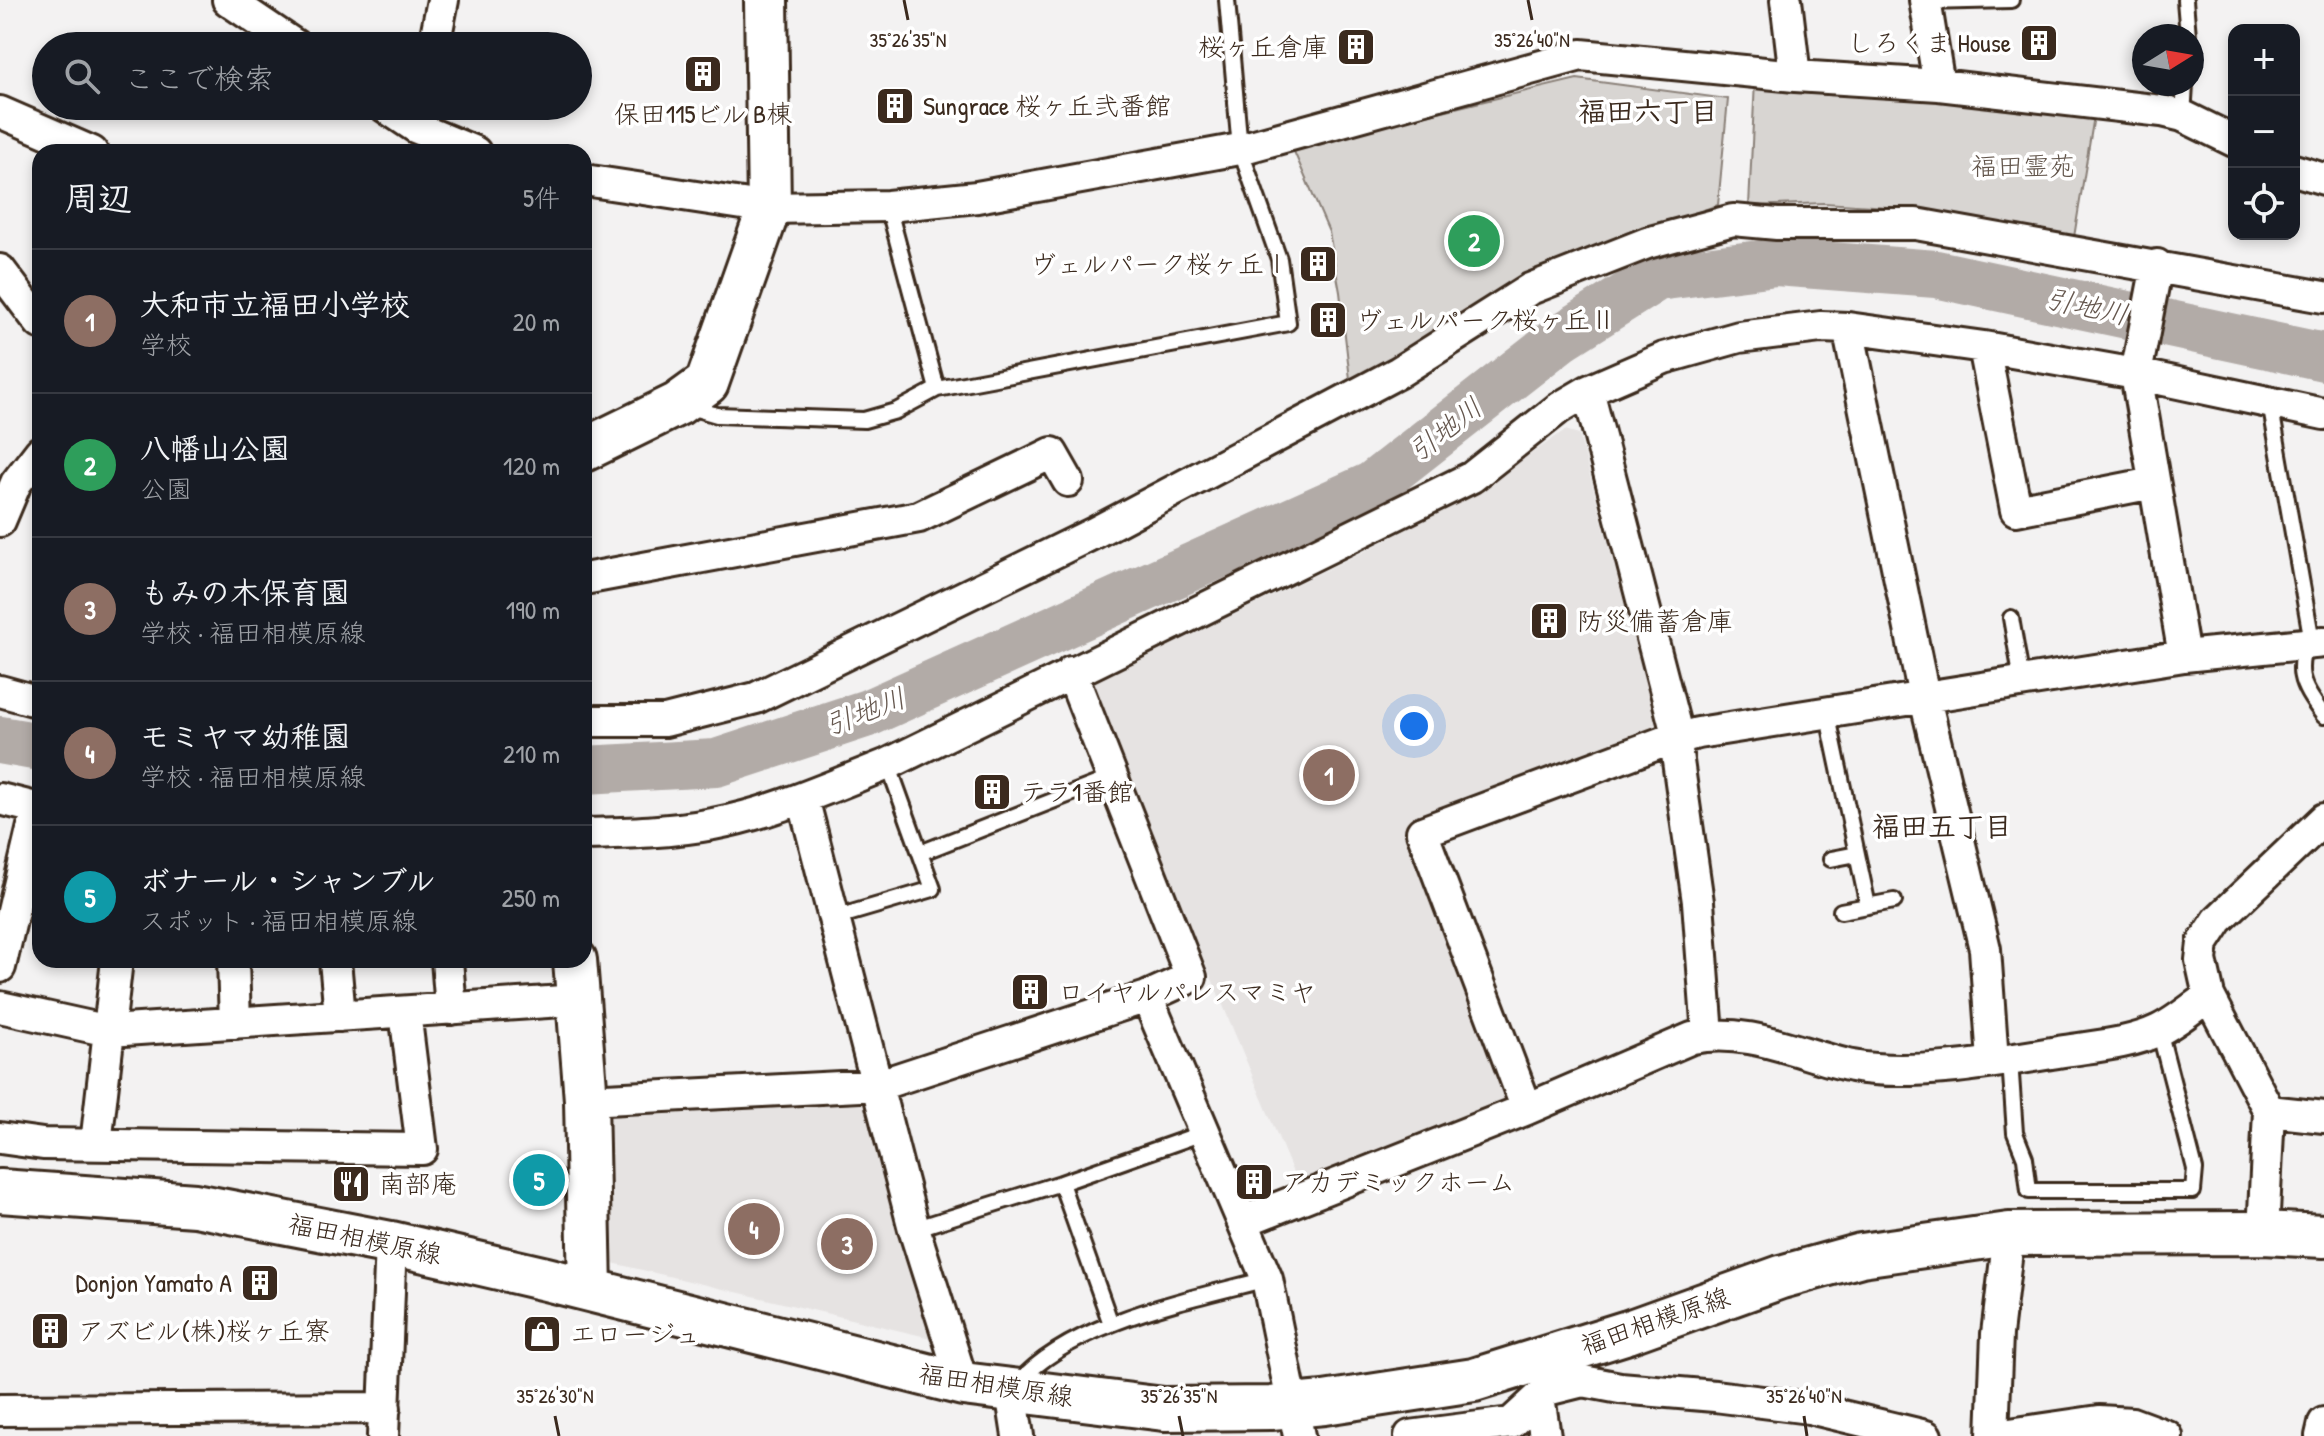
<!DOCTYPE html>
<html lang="ja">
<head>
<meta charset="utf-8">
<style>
	body { margin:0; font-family:"Patrick Hand","Klee One",sans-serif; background:#20242c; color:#f1f3f6 }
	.controls { position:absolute; right:24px; top:24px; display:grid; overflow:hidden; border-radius:16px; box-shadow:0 4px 12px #0003 }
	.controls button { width:72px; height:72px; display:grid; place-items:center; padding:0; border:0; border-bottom:2px solid #363941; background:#171b24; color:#f1f3f6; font:40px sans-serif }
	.compass { position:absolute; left:2132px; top:24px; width:72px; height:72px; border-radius:50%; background:#171b24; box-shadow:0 4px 12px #0003; rotate:79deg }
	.you { position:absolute; left:1414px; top:726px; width:28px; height:28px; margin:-20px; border:6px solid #fff; border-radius:50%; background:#1a73e8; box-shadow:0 0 0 12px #1a73e833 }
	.badge { display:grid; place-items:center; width:52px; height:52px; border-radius:50%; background:#1a73e8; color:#fff; font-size:26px; font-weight:700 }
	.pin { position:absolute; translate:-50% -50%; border:4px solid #fff; box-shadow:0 2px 8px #0006 }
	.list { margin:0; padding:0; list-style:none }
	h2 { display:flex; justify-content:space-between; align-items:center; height:104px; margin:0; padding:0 32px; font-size:34px }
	h2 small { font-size:26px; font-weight:400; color:#9ea1a6 }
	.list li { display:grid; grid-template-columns:52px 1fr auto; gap:24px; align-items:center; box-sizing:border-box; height:144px; padding:0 32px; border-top:2px solid #363941 }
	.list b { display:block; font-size:30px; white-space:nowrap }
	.list p { margin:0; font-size:26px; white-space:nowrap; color:#9ea1a6 }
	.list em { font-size:26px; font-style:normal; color:#9ea1a6 }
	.icon { flex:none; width:44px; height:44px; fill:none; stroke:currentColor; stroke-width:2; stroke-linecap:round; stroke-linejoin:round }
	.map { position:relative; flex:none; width:2324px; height:1436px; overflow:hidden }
	.search { position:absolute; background:#171b24; box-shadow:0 4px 12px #0003; left:32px; top:32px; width:560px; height:88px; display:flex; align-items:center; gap:20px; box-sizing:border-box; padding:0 28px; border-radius:44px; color:#9ea1a6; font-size:30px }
	.panel { position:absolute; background:#171b24; box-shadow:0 4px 12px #0003; left:32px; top:144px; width:560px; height:824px; border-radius:24px }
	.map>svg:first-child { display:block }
</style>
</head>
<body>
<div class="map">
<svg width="2324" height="1436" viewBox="0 0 2324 1436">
	<rect width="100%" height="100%" fill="#f3f2f2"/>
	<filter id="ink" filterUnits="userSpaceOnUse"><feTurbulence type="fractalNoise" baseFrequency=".0125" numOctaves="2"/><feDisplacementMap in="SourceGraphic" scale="16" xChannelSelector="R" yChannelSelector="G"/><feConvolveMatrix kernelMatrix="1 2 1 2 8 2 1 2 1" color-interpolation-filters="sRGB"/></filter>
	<g filter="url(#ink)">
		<path fill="#e6e3e2" d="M1565,430L1579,434L1656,722L1651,731L1412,818L1405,831L1507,1083L1502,1104L1299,1187L1089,685L1369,549L1474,494Z
			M870,1103L935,1339L604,1261L601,1114Z"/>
		<path fill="#d8d5d2" stroke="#8a8078" stroke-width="2" d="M1577,79L1728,99L1718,205L1594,249L1351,388L1340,292L1329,232L1292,147Z
			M1755,81L2095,110L2074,237L1921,209L1824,203L1749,206Z"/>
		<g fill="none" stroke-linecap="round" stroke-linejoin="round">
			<path stroke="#b2aba7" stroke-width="48" d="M0,740L40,747
				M584,770L716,763L868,713L1373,485L1562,337L1657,277L1776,262L1936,274L2324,357"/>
			<defs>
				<path id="lane" d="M2185,0L2188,36
					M1925,2L2011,0
					M2183,116L2185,84
					M888,206L937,389
					M2270,403L2310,630C2295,672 2298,681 2324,716
					M686,406L717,415L864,420L896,411L937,389L1288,323L1279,259L1240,149L1227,0
					M2011,618L2022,681
					M1827,712L1857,854
					M920,853L1111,778
					M1831,859L1857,854L1868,906
					M1841,911L1894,901
					M834,918L933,889L888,764
					M2010,1060L2015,1133L2025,1158L2029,1191H2193L2195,1169L2159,1030
					M1061,1183L1111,1324
					M914,1229L1061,1183L1203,1133
					M1017,1384C1070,1322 1191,1299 1267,1279"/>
				<path id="street" d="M228,0L296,46
					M1786,0L1795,76
					M1925,0L1939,85
					M434,46L443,0
					M384,106L417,128L475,152
					M0,112L92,152
					M2294,170L2324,179
					M584,180L769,208L888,206L977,197L1240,149L1581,55L1795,76L1939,85L2162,111L2183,116L2234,141
					M2157,265L2136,374L2184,656
					M0,270L40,323
					M1848,328L1921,682L1985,949L1993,1061
					M1984,347L2016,510L2153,483
					M1588,391L1678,738L1677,754L1698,902L1708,1035
					M0,521L16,483L40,452
					M584,579L919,517L1052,453L1068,481
					M0,691L40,702
					M584,721H665L756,698L1094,533L1399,372L1530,289L1647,243L1733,220L1777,224H1916L2324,297
					M803,798L914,1229L963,1384
					M0,799L40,809
					M584,834C627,833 671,832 713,824C773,813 832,786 888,764L1472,477L1559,408L1588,391L1664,358L1739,337L1821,327L1848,328L1984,347L2136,374L2324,414
					M233,960L235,1023
					M335,960L340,1016
					M447,960L451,1009
					M0,967L37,809
					M1147,997L1267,1279L1299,1436
					M0,1007L109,1031L578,1000
					M586,1100L879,1085L1147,997L1191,977L1071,672
					M1527,1109L1422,832L1663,742L1698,733L2184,656L2324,642
					M2269,1111L2324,1117
					M0,1138L43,1144L422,1149L405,1012
					M96,1144L117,960
					M1244,1221L1527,1109L1692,1038C1749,1027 1798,1054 1852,1066C1913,1078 2002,1061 2064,1051C2095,1046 2130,1044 2159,1030C2176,1022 2193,1007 2209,996
					M2263,1233L2269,1111L2209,996L2201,960L2203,943L2218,920L2324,819
					M1011,1391L1018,1436
					M1539,1397L1545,1436
					M0,1410L385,1408
					M383,1436L391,1243
					M1410,1436L1511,1423L1547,1390L1583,1381L1620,1388L1715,1396L1809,1408L1926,1436
					M1993,1436L1997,1334L2009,1234
					M1996,1436L2099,1421L2132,1423L2167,1436
					M2321,1436L2324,1423"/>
				<path id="secondary" d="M584,450L678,404L707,383L769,208L766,0
					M575,960L586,1100L590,1290
					M0,1191L195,1205L391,1243L546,1279L963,1384L1164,1409L1271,1408L1324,1403L1474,1380L1628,1332L1781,1277L1861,1255L2009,1234L2263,1233L2324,1236"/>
			</defs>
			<use href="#lane" stroke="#3b2a1e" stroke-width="20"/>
			<use href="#street" stroke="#3b2a1e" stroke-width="36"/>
			<use href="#secondary" stroke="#3b2a1e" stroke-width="48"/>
			<use href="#lane" stroke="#fff" stroke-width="14"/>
			<use href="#street" stroke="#fff" stroke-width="30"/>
			<use href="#secondary" stroke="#fff" stroke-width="42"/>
		</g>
	</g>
	<path fill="none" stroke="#3b2a1e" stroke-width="3" d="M904,0L908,20M1528,0L1532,20M555,1416L559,1436M1179,1416L1183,1436M1804,1416L1807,1436"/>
	<defs>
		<symbol id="building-square" viewBox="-11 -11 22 22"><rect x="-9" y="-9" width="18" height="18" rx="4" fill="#3b2a1e" stroke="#fff"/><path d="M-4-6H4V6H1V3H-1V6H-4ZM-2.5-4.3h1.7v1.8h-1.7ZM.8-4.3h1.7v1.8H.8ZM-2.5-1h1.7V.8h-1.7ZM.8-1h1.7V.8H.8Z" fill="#fff"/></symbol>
		<symbol id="restaurant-square" viewBox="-11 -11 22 22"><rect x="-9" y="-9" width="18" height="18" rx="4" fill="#3b2a1e" stroke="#fff"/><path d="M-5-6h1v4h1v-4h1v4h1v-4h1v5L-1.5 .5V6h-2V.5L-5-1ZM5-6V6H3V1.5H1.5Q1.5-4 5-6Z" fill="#fff"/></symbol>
		<symbol id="shop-square" viewBox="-11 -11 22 22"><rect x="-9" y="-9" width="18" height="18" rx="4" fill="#3b2a1e" stroke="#fff"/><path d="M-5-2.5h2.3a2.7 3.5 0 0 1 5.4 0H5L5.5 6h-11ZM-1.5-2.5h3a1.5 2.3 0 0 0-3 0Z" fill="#fff"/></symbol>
	</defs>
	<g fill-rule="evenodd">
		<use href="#building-square" x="2017" y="21" width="44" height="44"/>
		<use href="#building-square" x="1334" y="25" width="44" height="44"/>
		<use href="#building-square" x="681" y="52" width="44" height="44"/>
		<use href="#building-square" x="873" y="84" width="44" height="44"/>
		<use href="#building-square" x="1296" y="242" width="44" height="44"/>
		<use href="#building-square" x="1306" y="298" width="44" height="44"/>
		<use href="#building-square" x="1527" y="599" width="44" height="44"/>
		<use href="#building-square" x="970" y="770" width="44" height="44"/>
		<use href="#building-square" x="1008" y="970" width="44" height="44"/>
		<use href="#building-square" x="1232" y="1160" width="44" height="44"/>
		<use href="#restaurant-square" x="329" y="1162" width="44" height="44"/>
		<use href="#building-square" x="238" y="1261" width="44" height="44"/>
		<use href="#building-square" x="28" y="1309" width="44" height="44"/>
		<use href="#shop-square" x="520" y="1312" width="44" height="44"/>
	</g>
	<g text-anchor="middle" stroke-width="7" stroke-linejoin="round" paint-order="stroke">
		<g font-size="26" fill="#3b2a1e" stroke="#fff" text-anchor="start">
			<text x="2011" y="52" text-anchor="end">しろくま House</text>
			<text x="1328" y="56" text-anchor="end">桜ヶ丘倉庫</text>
			<text x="923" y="115">Sungrace 桜ヶ丘弐番館</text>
			<text x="703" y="123" text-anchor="middle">保田115ビル B棟</text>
			<text x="1290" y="273" text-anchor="end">ヴェルパーク桜ヶ丘Ⅰ</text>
			<text x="1356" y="329">ヴェルパーク桜ヶ丘Ⅱ</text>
			<text x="1577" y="630">防災備蓄倉庫</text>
			<text x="1020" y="801">テラ1番館</text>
			<text x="1058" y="1001">ロイヤルパレスマミヤ</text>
			<text x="1282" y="1191">アカデミックホーム</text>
			<text x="379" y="1193">南部庵</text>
			<text x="232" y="1292" text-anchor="end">Donjon Yamato A</text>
			<text x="78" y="1340">アズビル(株)桜ヶ丘寮</text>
			<text x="570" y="1343">エロージュ</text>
		</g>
		<g font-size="26" fill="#62554b" stroke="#fff">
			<text x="2023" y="175">福田霊苑</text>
		</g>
		<g font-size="26" fill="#3b2a1e" stroke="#fff">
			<text transform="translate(365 1239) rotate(12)" y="9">福田相模原線</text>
			<text transform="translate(1655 1321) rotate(-19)" y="9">福田相模原線</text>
			<text transform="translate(996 1385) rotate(9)" y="9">福田相模原線</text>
		</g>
		<g font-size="28" font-weight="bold" fill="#3b2a1e" stroke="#fff">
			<text x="1648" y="121">福田六丁目</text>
			<text x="1942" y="836">福田五丁目</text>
		</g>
		<g font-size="28" font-style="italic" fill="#65574e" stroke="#fff">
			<text transform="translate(2087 306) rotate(12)" y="10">引地川</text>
			<text transform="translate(1445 429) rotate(-38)" y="10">引地川</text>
			<text transform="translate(865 711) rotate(-21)" y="10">引地川</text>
		</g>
	</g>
	<g font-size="20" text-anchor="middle" fill="#3b2a1e" stroke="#fff" stroke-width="7" stroke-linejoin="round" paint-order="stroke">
		<text x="908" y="47">35°26'35"N</text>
		<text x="1532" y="47">35°26'40"N</text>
		<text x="555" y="1403">35°26'30"N</text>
		<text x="1179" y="1403">35°26'35"N</text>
		<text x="1804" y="1403">35°26'40"N</text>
	</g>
</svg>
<div class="controls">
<button>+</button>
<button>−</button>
<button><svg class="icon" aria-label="locate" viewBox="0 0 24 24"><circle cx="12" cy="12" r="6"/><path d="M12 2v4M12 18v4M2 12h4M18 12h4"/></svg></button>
</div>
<svg class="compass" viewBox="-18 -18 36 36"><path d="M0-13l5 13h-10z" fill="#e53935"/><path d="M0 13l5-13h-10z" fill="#9ea1a6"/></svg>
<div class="you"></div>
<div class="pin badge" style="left:1329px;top:775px;background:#8d6e63">1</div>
<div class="pin badge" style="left:1474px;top:241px;background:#2e9e5b">2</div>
<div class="pin badge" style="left:847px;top:1244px;background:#8d6e63">3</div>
<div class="pin badge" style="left:754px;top:1229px;background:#8d6e63">4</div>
<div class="pin badge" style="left:539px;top:1180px;background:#0f9aa8">5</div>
<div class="search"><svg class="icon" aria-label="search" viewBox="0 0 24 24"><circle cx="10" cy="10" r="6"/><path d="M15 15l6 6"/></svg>ここで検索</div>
<section class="panel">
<h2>周辺<small>5件</small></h2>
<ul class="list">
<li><span class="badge" style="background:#8d6e63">1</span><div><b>大和市立福田小学校</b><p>学校</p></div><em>20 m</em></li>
<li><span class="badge" style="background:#2e9e5b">2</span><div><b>八幡山公園</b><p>公園</p></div><em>120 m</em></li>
<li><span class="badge" style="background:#8d6e63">3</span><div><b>もみの木保育園</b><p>学校 · 福田相模原線</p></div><em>190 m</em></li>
<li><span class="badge" style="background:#8d6e63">4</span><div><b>モミヤマ幼稚園</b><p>学校 · 福田相模原線</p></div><em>210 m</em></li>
<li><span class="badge" style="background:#0f9aa8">5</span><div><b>ボナール・シャンブル</b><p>スポット · 福田相模原線</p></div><em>250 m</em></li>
</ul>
</section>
</div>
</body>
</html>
